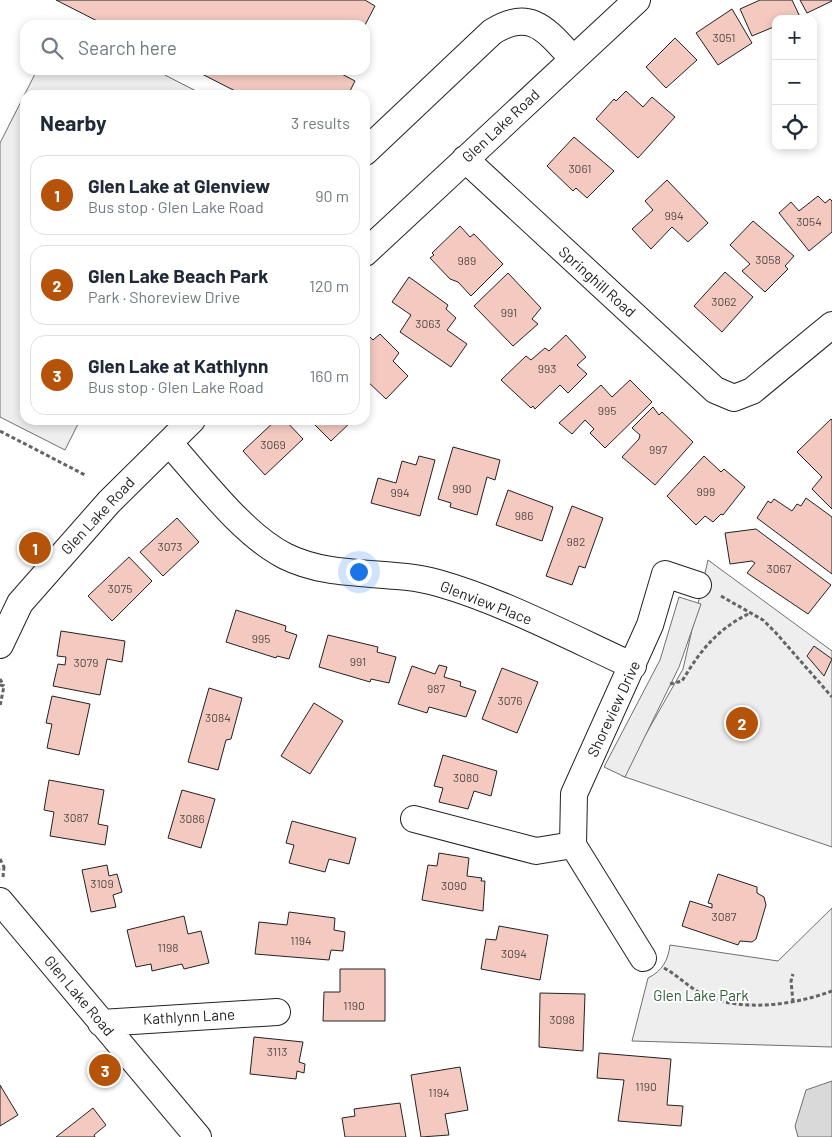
<!DOCTYPE html>
<html lang="en">
<head>
<meta charset="utf-8">
<style>
	body { margin:0; font-family:Barlow,sans-serif; background:#f2f2f3; color:#1f2937 }
	.controls { position:absolute; right:15px; top:15px; display:grid; overflow:hidden; border-radius:10px; box-shadow:0 2px 8px #0003 }
	.controls button { width:45px; height:45px; display:grid; place-items:center; padding:0; border:0; border-bottom:1px solid #e0e1e3; background:#fff; color:#1f2937; font:25px sans-serif }
	.you { position:absolute; left:358px; top:571px; width:18px; height:18px; margin:-12px; border:4px solid #fff; border-radius:50%; background:#1a73e8; box-shadow:0 0 0 8px #1a73e833 }
	.badge { display:grid; place-items:center; width:32px; height:32px; border-radius:50%; background:#b45309; color:#fff; font-size:16px; font-weight:700 }
	.pin { position:absolute; translate:-50% -50%; border:2px solid #fff; box-shadow:0 1px 5px #0006 }
	.list { margin:0; padding:0; list-style:none }
	h2 { display:flex; justify-content:space-between; align-items:center; height:65px; margin:0; padding:0 20px; font-size:21px }
	h2 small { font-size:16px; font-weight:400; color:#747a83 }
	.list li { display:grid; grid-template-columns:32px 1fr auto; gap:15px; align-items:center; box-sizing:border-box; height:80px; margin:0 10px 10px; padding:0 10px; border:1px solid #e0e1e3; border-radius:15px }
	.list b { display:block; font-size:19px; white-space:nowrap }
	.list p { margin:0; font-size:16px; white-space:nowrap; color:#747a83 }
	.list em { font-size:16px; font-style:normal; color:#747a83 }
	.icon { flex:none; width:28px; height:28px; fill:none; stroke:currentColor; stroke-width:2; stroke-linecap:round; stroke-linejoin:round }
	.map { position:relative; flex:none; width:832px; height:1137px; overflow:hidden }
	.search { position:absolute; background:#fff; box-shadow:0 2px 8px #0003; left:20px; top:20px; width:350px; height:55px; display:flex; align-items:center; gap:12px; box-sizing:border-box; padding:0 18px; border-radius:15px; color:#747a83; font-size:19px }
	.panel { position:absolute; background:#fff; box-shadow:0 2px 8px #0003; left:20px; top:90px; width:350px; height:335px; border-radius:15px }
	.map>svg:first-child { display:block }
</style>
</head>
<body>
<div class="map">
<svg width="832" height="1137" viewBox="0 0 832 1137">
	<rect width="100%" height="100%" fill="#fff"/>
	<path fill="#eee" stroke="#6f6f6f" d="M37,70H155L204,95H25V420H80L65,450L0,417V143Z
		M708,560L832,651V847L622,776L683,669Z
		M832,908V1047L632,1041L648,978C662,971 668,961 670,945L778,961Z"/>
	<path fill="#ededed" stroke="#6f6f6f" d="M679,597L701,604L679,667L625,777L604,767L660,660Z"/>
	<path fill="#d9d9d9" stroke="#6f6f6f" d="M832,1081V1137H798L795,1126L806,1090Z"/>
	<path fill="#f3c9c0" stroke="#222" d="M56,0H365L375,6L365,25H105Z
		M760,0H792L801,19H776V26L752,36L740,9Z
		M800,0H832V1L807,13Z
		M732,9L752,43L718,65L696,33Z
		M675,38L697,60L666,88L646,67Z
		M194,70H339L338,72L355,81L348,95H243Z
		M626,91L643,107L652,97L675,117L638,158L596,119L614,99L616,101Z
		M574,137L614,171L587,198L576,188L573,191L547,166Z
		M667,180L708,223L688,242L672,227L651,249L632,229L653,210L645,201Z
		M818,196L825,203L830,199L832,201V232L809,251L779,213L791,202L799,211Z
		M753,221L794,256L785,266L788,269L765,292L742,271L750,264L730,245Z
		M460,226L470,237L474,234L503,264L471,296L458,282L450,279L430,258L434,255L432,253Z
		M725,272L753,297L722,332L694,306Z
		M508,273L541,308L532,319L538,324L513,346L474,306Z
		M409,277L448,305L446,309L456,318L447,330L467,344L451,367L400,332L411,315L392,302Z
		M367,334L373,340L380,334L399,353L393,361L408,376L386,399L365,379V336Z
		M566,335L586,357L577,365L587,374L568,393L560,385L535,409L533,406L531,408L501,380L526,356L531,360L545,348L549,351Z
		M630,380L652,402L605,448L590,433L594,429L585,420L572,434L559,423L601,385L612,397Z
		M653,407L659,415L662,412L693,442L655,485L622,457L639,439L640,435L632,428Z
		M831,419L832,420V509L812,489L822,477L797,452Z
		M276,420H285L303,439L265,475L243,451Z
		M310,420H353L331,441Z
		M453,447L500,460L495,480L487,477L477,515L450,507L451,503L438,499Z
		M419,456L435,460L420,516L371,503L378,478L396,483L402,461L416,465Z
		M704,456L721,472L724,469L745,487L723,515L721,514L713,522L705,516L696,525L667,496Z
		M508,490L553,507L542,541L496,525Z
		M806,498L832,517V574L757,518L768,501L771,503L774,499L792,511L797,504L801,506Z
		M572,506L603,518L585,568L579,566L572,585L546,576Z
		M177,518L199,542L163,576L140,552Z
		M756,529L831,585L808,614L747,573L755,563L752,561L730,564L725,533Z
		M129,557L152,581L112,621L88,596Z
		M236,610L286,626L285,631L297,635L289,659L277,656L276,658L226,642Z
		M61,631L125,641L122,662L107,659L100,695L53,686L58,664L65,665L66,657L57,656Z
		M328,635L378,647L377,652L396,657L389,683L371,679L370,682L319,667Z
		M814,646L832,659L824,676L807,656Z
		M439,665L447,667L444,677L461,682L460,686L476,691L466,717L429,707L427,713L398,704L412,666L435,674Z
		M502,668L538,682L517,733L482,719Z
		M209,688L242,698L231,739L226,740L218,770L188,762Z
		M52,696L90,704L79,755L47,748L52,724L46,723Z
		M314,703L343,721L310,774L281,756Z
		M443,755L497,771L491,796L474,791L468,809L439,802L443,788L434,786Z
		M49,780L104,790L98,824L108,826L105,845L50,836L54,812L44,810Z
		M182,790L215,799L201,848L168,838Z
		M292,821L356,838L349,864L329,859L325,872L289,863L294,845L286,843Z
		M439,853L469,858L467,876L482,878L481,881H485L483,911L422,900L428,865L437,866Z
		M107,865L109,876L117,874L122,892L113,895L116,907L91,912L82,870Z
		M718,874L757,887V893L764,897L766,905L756,939L752,942L740,941L738,945L682,926L690,901L712,908V904L708,903Z
		M289,912L335,918L334,930L345,932L343,951L331,950L329,960L255,954L259,922L287,925Z
		M184,916L188,934L201,931L209,963L184,969L182,964L152,971L151,964L136,967L127,930Z
		M499,926L548,935L540,980L481,969L486,939L496,940Z
		M340,969H385V1021H323L324,992H340Z
		M540,993L585,994L583,1051L539,1047Z
		M254,1037L303,1042L299,1062L305,1064L304,1073L297,1071L296,1079L250,1074Z
		M599,1053L671,1059L667,1105L683,1106L681,1126L618,1121L624,1080L597,1078Z
		M460,1067L468,1110L445,1114L449,1135L421,1137L411,1075Z
		M0,1085L18,1115L0,1126Z
		M400,1103L406,1137H345L342,1118L355,1116L354,1109Z
		M93,1108L106,1125L94,1135L95,1137H56Z"/>
	<g fill="none" stroke-linecap="round" stroke-linejoin="round">
		<defs>
			<path id="minor" d="M365,152L492,32C531,7 547,31 573,59
				M465,159L715,390L734,398L752,391L832,325
				M365,253L637,0
				M169,443C202,479 242,534 285,556C333,580 388,569 438,583C502,601 572,638 633,666
				M0,645L20,603L109,502L192,420
				M414,819L536,851L573,845
				M0,901L198,1137
				M643,958L573,845L574,794L650,625L665,574L698,585
				M101,1023L277,1012"/>
		</defs>
		<use href="#minor" stroke="#222" stroke-width="28"/>
		<path stroke="#646464" stroke-width="3" stroke-dasharray="4 2.5" stroke-linecap="butt" d="M0,431L85,475
			M721,596L763,620L776,633L832,697
			M0,679L4,686
			M670,684L682,681C701,650 716,630 750,613
			M0,685L4,686L0,706
			M0,859L4,867L0,869
			M3,877L4,867
			M664,968C679,976 690,989 706,996C744,1012 794,1005 832,991
			M793,1002L791,981L793,974"/>
		<use href="#minor" stroke="#fff" stroke-width="26"/>
	</g>
	<g text-anchor="middle" stroke-width="4" stroke-linejoin="round" paint-order="stroke">
		<g font-size="12" fill="#564c4a">
			<text x="724" y="42">3051</text>
			<text x="580" y="173">3061</text>
			<text x="674" y="220">994</text>
			<text x="809" y="226">3054</text>
			<text x="768" y="264">3058</text>
			<text x="467" y="265">989</text>
			<text x="724" y="306">3062</text>
			<text x="509" y="317">991</text>
			<text x="428" y="328">3063</text>
			<text x="547" y="373">993</text>
			<text x="607" y="415">995</text>
			<text x="273" y="449">3069</text>
			<text x="658" y="454">997</text>
			<text x="462" y="493">990</text>
			<text x="706" y="496">999</text>
			<text x="400" y="497">994</text>
			<text x="524" y="520">986</text>
			<text x="576" y="546">982</text>
			<text x="170" y="551">3073</text>
			<text x="779" y="573">3067</text>
			<text x="120" y="593">3075</text>
			<text x="261" y="643">995</text>
			<text x="358" y="666">991</text>
			<text x="86" y="667">3079</text>
			<text x="436" y="693">987</text>
			<text x="510" y="705">3076</text>
			<text x="218" y="722">3084</text>
			<text x="466" y="782">3080</text>
			<text x="76" y="822">3087</text>
			<text x="192" y="823">3086</text>
			<text x="102" y="888">3109</text>
			<text x="454" y="890">3090</text>
			<text x="724" y="921">3087</text>
			<text x="301" y="945">1194</text>
			<text x="168" y="952">1198</text>
			<text x="514" y="958">3094</text>
			<text x="354" y="1010">1190</text>
			<text x="562" y="1024">3098</text>
			<text x="277" y="1056">3113</text>
			<text x="646" y="1091">1190</text>
			<text x="439" y="1097">1194</text>
		</g>
		<g font-size="15" fill="#222" stroke="#fff">
			<text transform="translate(501 126) rotate(-43)" y="5">Glen Lake Road</text>
			<text transform="translate(597 282) rotate(42)" y="5">Springhill Road</text>
			<text transform="translate(98 516) rotate(-47)" y="5">Glen Lake Road</text>
			<text transform="translate(486 603) rotate(21)" y="5">Glenview Place</text>
			<text transform="translate(614 709) rotate(-65)" y="5">Shoreview Drive</text>
			<text transform="translate(79 996) rotate(50)" y="5">Glen Lake Road</text>
			<text transform="translate(189 1017) rotate(-3)" y="5">Kathlynn Lane</text>
		</g>
		<g font-size="15" fill="#2f5e38" stroke="#fff">
			<text x="701" y="1001">Glen Lake Park</text>
		</g>
	</g>
</svg>
<div class="controls">
<button>+</button>
<button>−</button>
<button><svg class="icon" aria-label="locate" viewBox="0 0 24 24"><circle cx="12" cy="12" r="6"/><path d="M12 2v4M12 18v4M2 12h4M18 12h4"/></svg></button>
</div>
<div class="you"></div>
<div class="pin badge" style="left:35px;top:548px">1</div>
<div class="pin badge" style="left:742px;top:723px">2</div>
<div class="pin badge" style="left:105px;top:1070px">3</div>
<div class="search"><svg class="icon" aria-label="search" viewBox="0 0 24 24"><circle cx="10" cy="10" r="6"/><path d="M15 15l6 6"/></svg>Search here</div>
<section class="panel">
<h2>Nearby<small>3 results</small></h2>
<ul class="list">
<li><span class="badge">1</span><div><b>Glen Lake at Glenview</b><p>Bus stop · Glen Lake Road</p></div><em>90 m</em></li>
<li><span class="badge">2</span><div><b>Glen Lake Beach Park</b><p>Park · Shoreview Drive</p></div><em>120 m</em></li>
<li><span class="badge">3</span><div><b>Glen Lake at Kathlynn</b><p>Bus stop · Glen Lake Road</p></div><em>160 m</em></li>
</ul>
</section>
</div>
</body>
</html>
